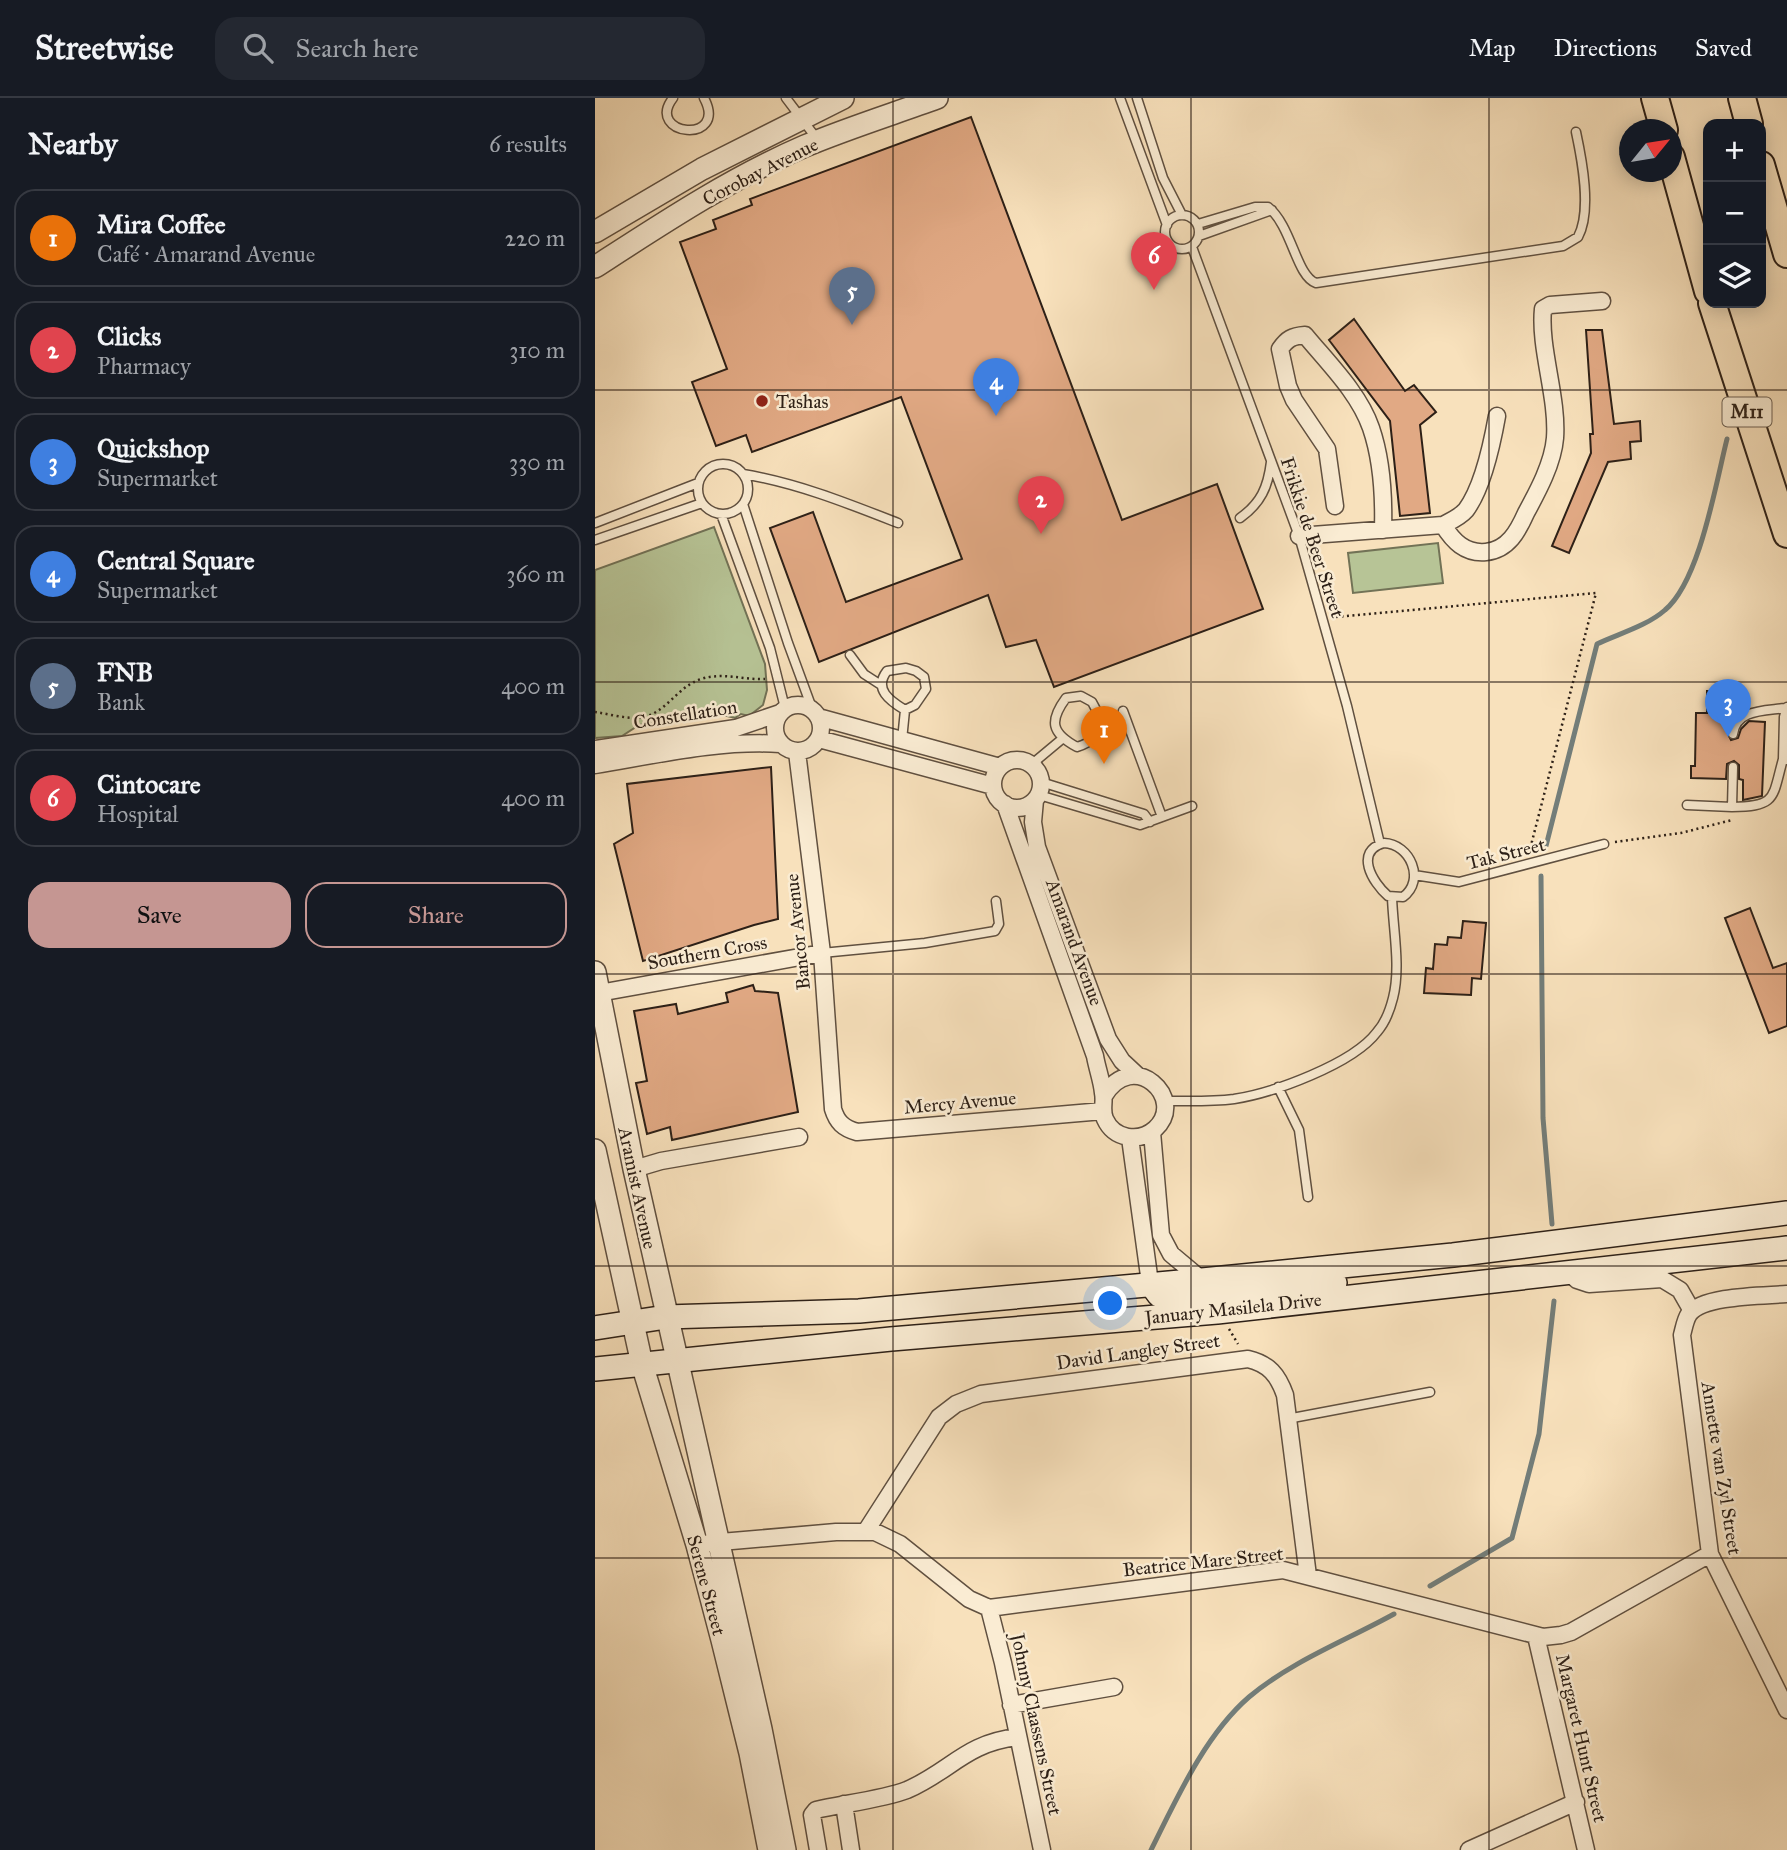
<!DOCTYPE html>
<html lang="en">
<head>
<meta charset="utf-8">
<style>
	body { margin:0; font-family:"IM FELL Great Primer",serif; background:#242831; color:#f1f3f6 }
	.controls { position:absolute; right:21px; top:21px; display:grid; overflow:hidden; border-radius:14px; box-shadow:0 4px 18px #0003 }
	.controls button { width:63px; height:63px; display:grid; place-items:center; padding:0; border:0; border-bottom:2px solid #363941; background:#171b24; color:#f1f3f6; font:35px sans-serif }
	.compass { position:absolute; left:1024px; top:21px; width:63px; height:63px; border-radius:50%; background:#171b24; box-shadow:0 4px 18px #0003; rotate:60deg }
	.you { position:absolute; left:516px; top:1206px; width:24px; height:24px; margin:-18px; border:5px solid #fff; border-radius:50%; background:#1a73e8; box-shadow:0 0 0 10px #1a73e833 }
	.badge { display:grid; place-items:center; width:46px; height:46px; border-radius:50%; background:#c59692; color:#fff; font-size:23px; font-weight:700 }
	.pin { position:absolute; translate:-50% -58px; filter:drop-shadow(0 2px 4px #0008) }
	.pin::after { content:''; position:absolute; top:37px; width:24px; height:21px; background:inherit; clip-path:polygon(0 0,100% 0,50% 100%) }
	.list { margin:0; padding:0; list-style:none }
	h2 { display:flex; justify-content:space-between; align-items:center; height:91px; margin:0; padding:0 28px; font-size:30px }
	h2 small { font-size:23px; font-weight:400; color:#9ea1a6 }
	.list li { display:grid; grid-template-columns:46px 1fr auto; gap:21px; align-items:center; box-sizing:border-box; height:98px; margin:0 14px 14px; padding:0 14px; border:2px solid #363941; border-radius:21px }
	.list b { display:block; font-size:26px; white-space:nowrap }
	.list p { margin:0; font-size:23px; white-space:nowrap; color:#9ea1a6 }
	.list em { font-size:23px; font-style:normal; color:#9ea1a6 }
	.actions { display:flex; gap:14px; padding:21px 28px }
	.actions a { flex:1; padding:16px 0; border:2px solid #c59692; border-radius:21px; text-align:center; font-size:24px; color:#c59692 }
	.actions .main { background:#c59692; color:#111 }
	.icon { flex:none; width:38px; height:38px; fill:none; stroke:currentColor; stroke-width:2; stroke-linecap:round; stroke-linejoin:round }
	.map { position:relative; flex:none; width:1192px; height:1752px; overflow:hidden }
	header { display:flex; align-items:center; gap:42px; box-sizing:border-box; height:98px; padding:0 35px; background:#171b24; border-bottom:2px solid #363941 }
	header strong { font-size:33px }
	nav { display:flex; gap:38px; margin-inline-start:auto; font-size:24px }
	.search { width:490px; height:63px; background:#242831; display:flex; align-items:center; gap:18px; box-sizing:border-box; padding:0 24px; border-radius:21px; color:#9ea1a6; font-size:26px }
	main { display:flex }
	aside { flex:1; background:#171b24 }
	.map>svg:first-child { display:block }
</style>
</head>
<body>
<header>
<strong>Streetwise</strong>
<div class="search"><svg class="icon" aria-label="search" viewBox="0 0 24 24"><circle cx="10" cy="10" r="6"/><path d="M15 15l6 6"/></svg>Search here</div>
<nav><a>Map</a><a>Directions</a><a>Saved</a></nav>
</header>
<main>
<aside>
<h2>Nearby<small>6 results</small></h2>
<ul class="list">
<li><span class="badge" style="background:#e8710a">1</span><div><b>Mira Coffee</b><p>Café · Amarand Avenue</p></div><em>220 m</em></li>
<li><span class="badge" style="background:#e0444e">2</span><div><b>Clicks</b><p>Pharmacy</p></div><em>310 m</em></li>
<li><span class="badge" style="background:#3f7fe0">3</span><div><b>Quickshop</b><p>Supermarket</p></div><em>330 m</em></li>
<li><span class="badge" style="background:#3f7fe0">4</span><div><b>Central Square</b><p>Supermarket</p></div><em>360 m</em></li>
<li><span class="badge" style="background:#5c6f8a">5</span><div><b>FNB</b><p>Bank</p></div><em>400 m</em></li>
<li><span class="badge" style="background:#e0444e">6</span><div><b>Cintocare</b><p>Hospital</p></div><em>400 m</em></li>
</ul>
<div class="actions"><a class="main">Save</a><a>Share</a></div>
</aside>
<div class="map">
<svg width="1192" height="1752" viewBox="0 0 1192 1752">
	<rect width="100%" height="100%" fill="#f8e1bc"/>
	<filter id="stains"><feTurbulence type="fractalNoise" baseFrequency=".00286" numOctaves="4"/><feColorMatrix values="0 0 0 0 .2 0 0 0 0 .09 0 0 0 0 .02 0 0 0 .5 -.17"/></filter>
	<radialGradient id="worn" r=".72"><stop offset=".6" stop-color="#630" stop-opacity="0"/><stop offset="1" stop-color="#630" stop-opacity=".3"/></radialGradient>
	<path fill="#b7c496" stroke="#727256" stroke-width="2" d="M119,429L170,566L172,592L168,607L154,618L146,616L140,620L128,617L44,627L27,638L0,640V472Z
		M843,445L848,485L758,495L753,455Z"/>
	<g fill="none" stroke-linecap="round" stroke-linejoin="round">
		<path stroke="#737d79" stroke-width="5" d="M951,748L1002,546C1023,536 1052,528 1070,512C1105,483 1121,384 1132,341
			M946,778L948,1020L957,1126
			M835,1488L917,1440L944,1336L959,1203
			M556,1752C582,1700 610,1637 654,1599C697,1563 750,1543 799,1516"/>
	</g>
	<path fill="#e1a984" stroke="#2d2017" stroke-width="2" d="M376,19L527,422L622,386L668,511L459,589L441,542L411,549L393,497L224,564L175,430L218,414L251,504L367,461L306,299L157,354L151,337L121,348L97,284L132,271L85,144L121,131L118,122L157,107L155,101Z
		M759,221L810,293L819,287L841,314L825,327L835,415L805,418L795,323L734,242Z
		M991,232H1007L1019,326L1045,323L1046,343L1035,344L1036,361L1013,364L974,455L957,448L996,355L995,336H998Z
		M1112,593L1145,595V614L1135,624L1132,634L1136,642L1143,640L1146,631L1154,623L1170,624L1167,698L1148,702V682L1144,681V667L1139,663L1132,666L1131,681L1096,680V668H1100L1101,615H1112Z
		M176,669L183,821L159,827L48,863L19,746L38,735L32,686Z
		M1155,810L1178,870L1192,865V928L1174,935L1130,820Z
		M868,823L891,825L886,881L877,880L876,897L829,895L831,870L838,871L840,846L852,847L853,839L866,840Z
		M158,887L160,893L183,895L203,1014L77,1042L75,1029L52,1036L41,985L52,983L39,913L81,906L83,916L133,904L131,895Z"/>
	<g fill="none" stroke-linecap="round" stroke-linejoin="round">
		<defs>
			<path id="service" d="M78,0C49,38 134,47 109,0
				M191,0L222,41
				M525,0L572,127
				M542,0L568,80L587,117
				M570 134a17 17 0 1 1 34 0a17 17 0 1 1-34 0Z
				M603,126L660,109H673C697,128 701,178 721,185L968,148L983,139C997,113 987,62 981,34
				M604,138L677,112
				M597,149L704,438L752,608L785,746
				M103 391a25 25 0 1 1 50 0a25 25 0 1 1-50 0Z
				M148,376C202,385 252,405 303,425
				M148,406L193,545L218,613
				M126,416L175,550L190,610
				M645,420C666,405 673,389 676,364
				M0,425L103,385
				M0,442L107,405
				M255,557L269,576L286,587
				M311,570L321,573L329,579L331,591L320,607L310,612C295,603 278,591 292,573Z
				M486,598L497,604L506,621C503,638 498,644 482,649C456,635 454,623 471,600Z
				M1192,609L1189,619L1188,661L1192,662
				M528,613L567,719
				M1138,636C1141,611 1170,613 1190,610
				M307,642L310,612
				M437,666L467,641
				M446,684L549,716L555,724
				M444,697L545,727L597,708
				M1092,707L1137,709L1138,669
				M1137,709C1182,708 1177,701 1188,661
				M789,745C815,746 831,782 808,799L793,798C777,784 759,753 789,745Z
				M819,777L864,784L1009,746
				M227,855L330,845L400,833L404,826L401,803
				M683,989L704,1032L713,1099
				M569,1003C593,1003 616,1004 639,1001C678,995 758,966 782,934C790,925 795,912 798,900C806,869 798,831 797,799
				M692,1321L835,1294"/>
			<path id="minor" d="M740,408L732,351L699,302L693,288L685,251C692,241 697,238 710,237C733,265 764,295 776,330C787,362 789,398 788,432
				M848,427C858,443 870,456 891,454C913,452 923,433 931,415C943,393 958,365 960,340C963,299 944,250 948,211L955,207L1007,203
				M704,438L848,427C856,423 865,419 871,412C888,389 897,346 902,318
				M180 630a23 23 0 1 1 46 0a23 23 0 1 1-46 0Z
				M223,619L405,669
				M224,641L398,688
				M0,651L141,630L185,615
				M202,654L227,855L238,1011C242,1024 248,1030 262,1034L508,1013
				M398 686a24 24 0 1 1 48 0a24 24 0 1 1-48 0Z
				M0,667C61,657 124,642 185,646
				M440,702L438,724L442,749L513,941L527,963L542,977
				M410,706L500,958C502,970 507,983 508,995C510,1004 506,1012 510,1021C519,1041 544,1045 560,1031C593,1001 538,949 509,998
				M4,895L227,855
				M557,1034L566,1137L576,1156L607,1182
				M535,1040L555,1185
				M39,1071L66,1063L204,1039
				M973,1174L982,1182L994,1186L1067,1181L1085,1192L1097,1213
				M1192,1196C1170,1198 1108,1197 1094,1216C1090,1222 1089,1230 1087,1237L1115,1456L1192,1612
				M271,1433L344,1319L361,1306L386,1296L653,1261C674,1266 683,1277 690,1297L713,1478
				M114,1445L241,1434H280L305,1446L374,1501L394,1510L688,1472L948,1539L966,1537L976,1534L1115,1456
				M394,1510L408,1565L447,1752
				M941,1538L991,1752
				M416,1607L519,1589
				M249,1706L256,1752
				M223,1752L217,1717L221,1712C247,1706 289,1701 312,1692C356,1673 370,1645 423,1639
				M874,1752L981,1704"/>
			<path id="tertiary" d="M0,134L107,71L248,0
				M0,169C68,125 136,80 210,48C253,30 298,16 342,0
				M0,874L39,1071L166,1631L190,1752
				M0,1052L47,1266L102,1447L127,1542L155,1655L174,1752"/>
			<path id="secondary" d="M555,1185L564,1197L582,1201L740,1185
				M0,1230L71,1219L264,1213L607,1182L858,1157L1192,1115
				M0,1271L296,1241L622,1214L1192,1150"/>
			<path id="primary" d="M1060,0L1069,32
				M1147,0L1154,26
				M1076,59L1113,193
				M1166,67L1192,156
				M1117,205L1192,436"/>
		</defs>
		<use href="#service" stroke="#605040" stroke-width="11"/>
		<use href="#minor" stroke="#605040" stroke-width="19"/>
		<use href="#tertiary" stroke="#605040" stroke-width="24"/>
		<use href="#secondary" stroke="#2d2017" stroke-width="26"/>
		<use href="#primary" stroke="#2d2017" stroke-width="30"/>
		<path stroke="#2d2017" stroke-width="2.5" stroke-dasharray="2 3.5" stroke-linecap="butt" d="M741,519L1001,495L934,755
			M0,614C15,616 33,622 48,619C71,615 82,589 106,581C128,574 148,582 170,581
			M1020,744L1086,735L1137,722
			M634,1231L643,1246"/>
		<use href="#service" stroke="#faecd3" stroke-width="8"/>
		<use href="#minor" stroke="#faecd3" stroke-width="16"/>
		<use href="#tertiary" stroke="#faecd3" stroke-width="21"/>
		<use href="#secondary" stroke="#faecd3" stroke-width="23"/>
		<use href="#primary" stroke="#f8e1bc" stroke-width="26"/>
	</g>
	<path fill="none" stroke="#2d2017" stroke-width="2" stroke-opacity="0.55" d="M298,0V1752M596,0V1752M894,0V1752M0,292H1192M0,584H1192M0,876H1192M0,1168H1192M0,1460H1192"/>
	<circle fill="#8f2418" stroke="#faecd3" stroke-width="2.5" cx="167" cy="303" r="7"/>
	<g text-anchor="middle" stroke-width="5" stroke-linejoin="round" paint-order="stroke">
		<rect fill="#faecd3" stroke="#6a5d4f" stroke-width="2" x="1127.5" y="299.5" width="49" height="29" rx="5"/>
		<g font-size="18" font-weight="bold" fill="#2d2017">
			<text x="1152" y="320">M11</text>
		</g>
		<g font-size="19" fill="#2d2017" stroke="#faecd3">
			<text transform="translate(165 73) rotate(-27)" y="7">Corobay Avenue</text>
			<text transform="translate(718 439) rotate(72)" y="7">Frikkie de Beer Street</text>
			<text transform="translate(90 616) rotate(-9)" y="7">Constellation</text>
			<text transform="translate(911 755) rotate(-14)" y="7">Tak Street</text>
			<text transform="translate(202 834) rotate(-96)" y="7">Bancor Avenue</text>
			<text transform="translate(480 844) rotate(70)" y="7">Amarand Avenue</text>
			<text transform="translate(112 854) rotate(-10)" y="7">Southern Cross</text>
			<text transform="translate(365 1004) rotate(-5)" y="7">Mercy Avenue</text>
			<text transform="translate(43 1090) rotate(78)" y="7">Aramist Avenue</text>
			<text transform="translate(638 1210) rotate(-6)" y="7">January Masilela Drive</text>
			<text transform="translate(543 1253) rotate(-8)" y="7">David Langley Street</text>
			<text transform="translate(1127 1370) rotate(81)" y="7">Annette van Zyl Street</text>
			<text transform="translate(608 1463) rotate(-6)" y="7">Beatrice Mare Street</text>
			<text transform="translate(112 1487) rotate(75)" y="7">Serene Street</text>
			<text transform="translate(442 1626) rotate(78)" y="7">Johnny Claassens Street</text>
			<text transform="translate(987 1640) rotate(77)" y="7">Margaret Hunt Street</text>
		</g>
		<g font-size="19" fill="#2d2017" stroke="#faecd3" text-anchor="start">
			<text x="181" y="310">Tashas</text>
		</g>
	</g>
	<rect width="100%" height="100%" filter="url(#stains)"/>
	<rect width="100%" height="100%" fill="url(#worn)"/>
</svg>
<div class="controls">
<button>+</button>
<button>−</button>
<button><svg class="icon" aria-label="layers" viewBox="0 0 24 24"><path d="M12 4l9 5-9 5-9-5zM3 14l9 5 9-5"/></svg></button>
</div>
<svg class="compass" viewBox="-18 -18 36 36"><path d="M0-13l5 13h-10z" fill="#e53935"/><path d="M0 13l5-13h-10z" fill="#9ea1a6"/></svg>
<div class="you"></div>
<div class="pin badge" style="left:509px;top:666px;background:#e8710a">1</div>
<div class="pin badge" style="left:446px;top:436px;background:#e0444e">2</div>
<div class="pin badge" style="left:1133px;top:639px;background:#3f7fe0">3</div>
<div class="pin badge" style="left:401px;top:318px;background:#3f7fe0">4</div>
<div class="pin badge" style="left:257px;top:227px;background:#5c6f8a">5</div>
<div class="pin badge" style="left:559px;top:192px;background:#e0444e">6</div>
</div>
</main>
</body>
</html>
